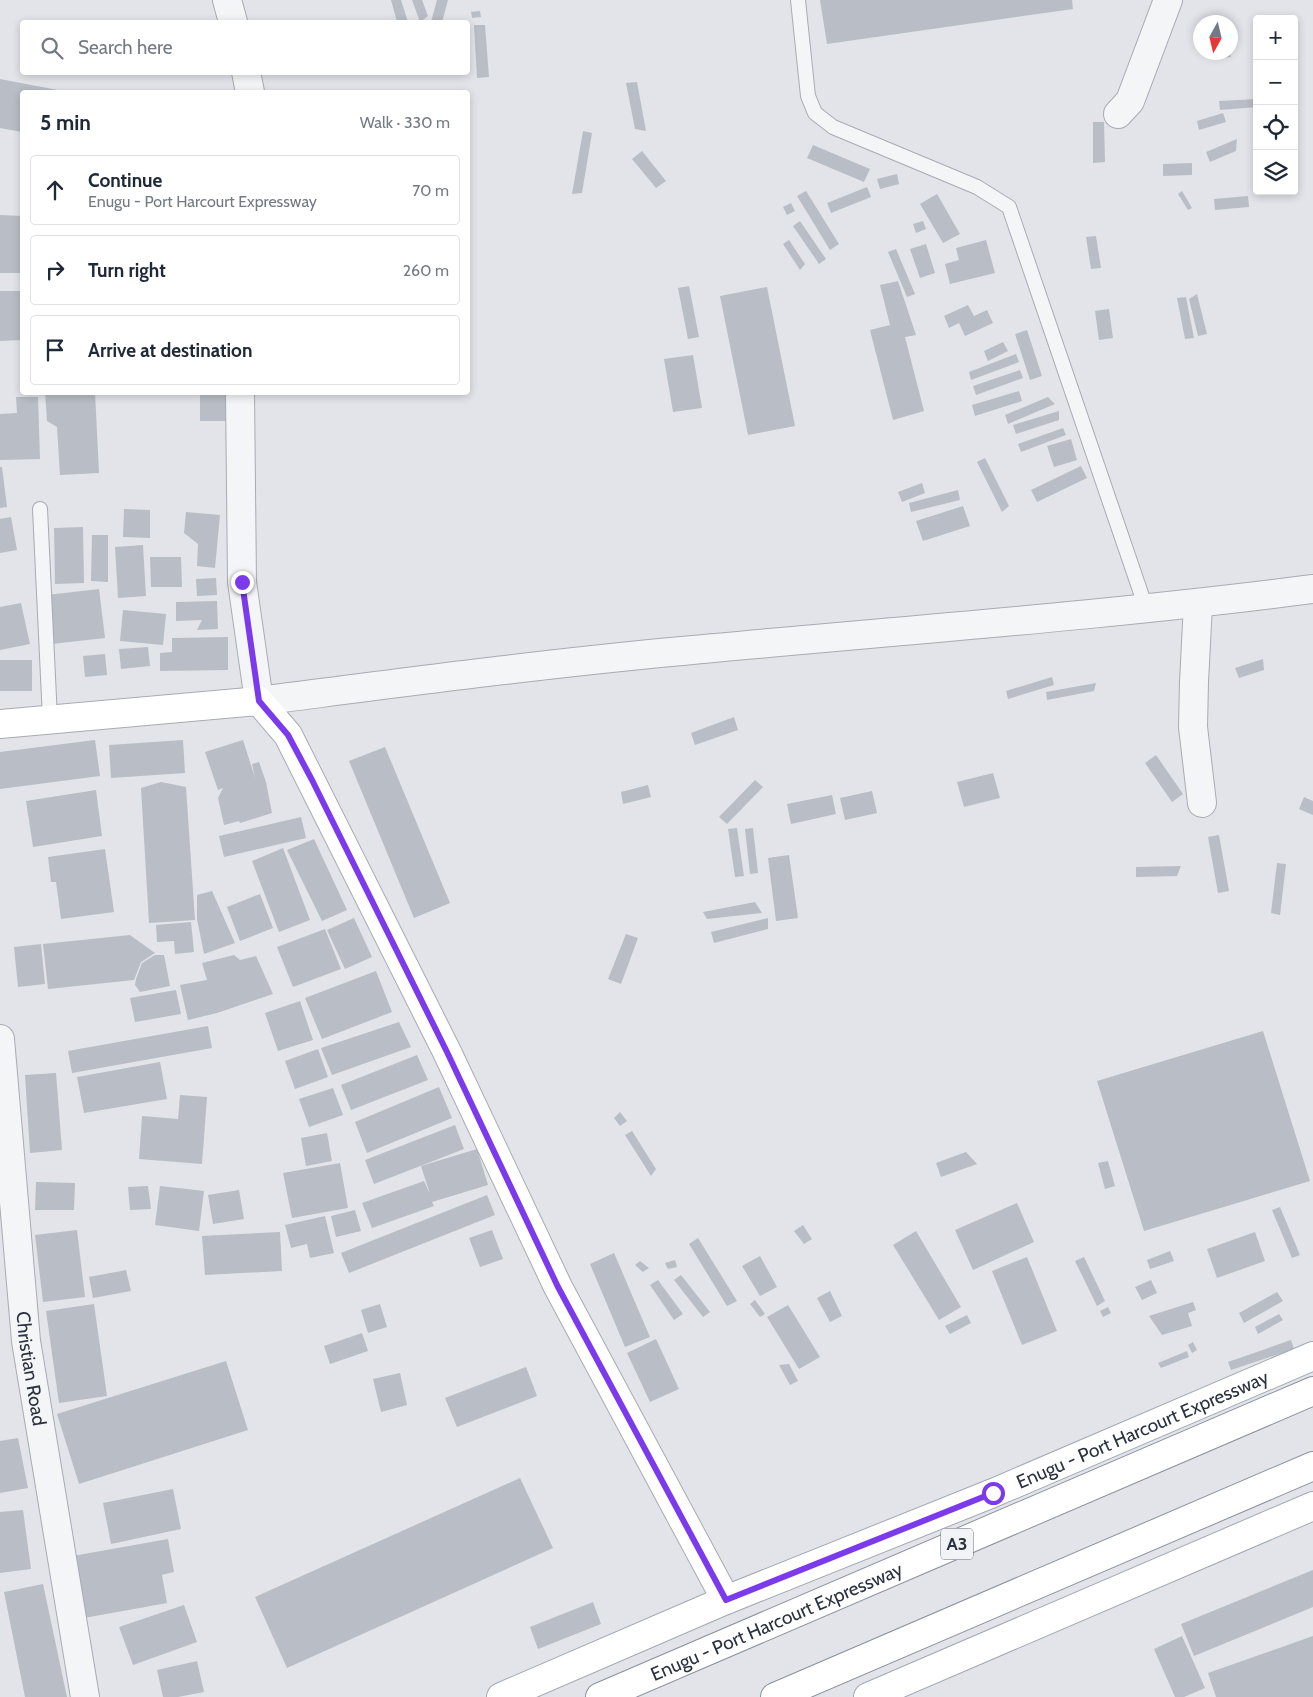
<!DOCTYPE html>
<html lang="en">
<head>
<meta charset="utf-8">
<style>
	body { margin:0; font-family:Cabin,sans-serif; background:#f6f6f7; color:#1f2937 }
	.controls { position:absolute; right:15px; top:15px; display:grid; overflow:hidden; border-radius:5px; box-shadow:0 2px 8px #0003 }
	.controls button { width:45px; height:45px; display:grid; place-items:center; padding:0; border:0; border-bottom:1px solid #e0e1e3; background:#fff; color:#1f2937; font:25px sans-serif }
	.compass { position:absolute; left:1193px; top:15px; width:45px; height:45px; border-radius:50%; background:#fff; box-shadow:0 2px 8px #0003; rotate:188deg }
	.stop { position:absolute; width:15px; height:15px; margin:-11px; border:4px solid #7c3aed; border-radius:50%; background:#fff }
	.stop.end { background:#7c3aed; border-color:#fff; box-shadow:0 1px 5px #0008 }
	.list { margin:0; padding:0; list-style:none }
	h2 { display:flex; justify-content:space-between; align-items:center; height:65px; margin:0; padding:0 20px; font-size:21px }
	h2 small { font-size:16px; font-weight:400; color:#747a83 }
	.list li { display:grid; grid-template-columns:32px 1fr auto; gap:15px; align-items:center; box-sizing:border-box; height:70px; margin:0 10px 10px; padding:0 10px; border:1px solid #e0e1e3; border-radius:5px }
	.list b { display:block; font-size:19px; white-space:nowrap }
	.list p { margin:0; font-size:16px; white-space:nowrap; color:#747a83 }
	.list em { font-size:16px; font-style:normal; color:#747a83 }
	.icon { flex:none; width:28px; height:28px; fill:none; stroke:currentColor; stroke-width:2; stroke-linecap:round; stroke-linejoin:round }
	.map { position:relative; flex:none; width:1313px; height:1697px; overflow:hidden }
	.search { position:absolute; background:#fff; box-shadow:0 2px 8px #0003; left:20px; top:20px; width:450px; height:55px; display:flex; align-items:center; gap:12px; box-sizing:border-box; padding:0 18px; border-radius:5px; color:#747a83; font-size:19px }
	.panel { position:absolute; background:#fff; box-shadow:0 2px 8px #0003; left:20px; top:90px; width:450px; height:305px; border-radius:5px }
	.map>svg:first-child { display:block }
</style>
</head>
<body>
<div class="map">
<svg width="1313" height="1697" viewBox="0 0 1313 1697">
	<rect width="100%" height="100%" fill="#e2e4e9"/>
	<path fill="#b9bdc5" d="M391,0H401L408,22H397Z
		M412,0H422L428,16L420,22Z
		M437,0H448L442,22H431Z
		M820,0H1072L1073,9L827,44Z
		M480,11L481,17L472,18L471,12Z
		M474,25H485L489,77L477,78Z
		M1220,52H1230L1231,57L1221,58Z
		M0,79L68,92H22V132L0,128Z
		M637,82L646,131L635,129L626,83Z
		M1257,99V107L1220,110L1219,101Z
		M1223,113L1226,122L1199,130L1197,121Z
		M1093,122H1104L1105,162L1093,163Z
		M583,131L592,133L582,193L572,194Z
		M1237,139L1236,151L1210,162L1206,152Z
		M813,145L870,169L864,182L807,158Z
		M642,151L666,181L656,188L632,159Z
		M1192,163V175L1163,176V164Z
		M897,174L899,184L880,189L877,179Z
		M867,187L871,197L831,213L827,203Z
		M806,191L839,244L830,250L797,196Z
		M1182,191L1192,208L1188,210L1178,194Z
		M937,194L960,234L943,243L920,204Z
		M1248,196L1249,207L1215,210L1214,199Z
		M791,203L795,211L787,215L783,207Z
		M0,215L22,216V273H0Z
		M800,221L826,259L819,264L793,226Z
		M923,221L926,229L916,233L913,224Z
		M1096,236L1101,268L1091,269L1086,237Z
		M789,240L805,264L800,270L783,244Z
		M986,240L995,273L950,284L945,264L959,260L956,248Z
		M926,244L935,273L920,278L910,249Z
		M896,249L915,294L907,297L888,252Z
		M898,281L916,335L905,337L924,411L893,420L870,330L890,325L880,285Z
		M689,286L699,337L688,339L678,288Z
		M767,287L795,426L748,435L720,296Z
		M0,291H22V340L0,341Z
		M1197,294L1207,334L1198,336L1189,299Z
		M1186,297L1194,338L1185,339L1177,298Z
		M968,305L974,316L987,310L993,323L965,336L959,323L949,328L944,316Z
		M1109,309L1113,338L1099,340L1095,311Z
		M1027,330L1042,376L1030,380L1015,334Z
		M1003,342L1008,351L988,361L984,351Z
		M1016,354L1019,362L971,380L969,372Z
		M693,355L702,408L673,412L664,359Z
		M1020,370L1023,378L976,395L973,386Z
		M1019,391L1022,401L975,416L972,405Z
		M45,392H95L99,473L60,475L57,427L47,421Z
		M200,395H230L229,421H200Z
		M16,397H38L40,459L0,460V414L17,413Z
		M1048,397L1055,404L1008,424L1005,415Z
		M1059,411V420L1016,434L1013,425Z
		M1063,428L1066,435L1021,452L1018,444Z
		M1071,439L1077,460L1054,467L1047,446Z
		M985,458L1009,506L1002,512L977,462Z
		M1081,466L1087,478L1037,502L1031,490Z
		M0,467H2L7,507L0,508Z
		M922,483L925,493L902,502L898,492Z
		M958,490L960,500L911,512L909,503Z
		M963,506L970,526L923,541L916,521Z
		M124,509L150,510V538L123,537Z
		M186,512L220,515L215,568L197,566L198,544L184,533Z
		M11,517L17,550L0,553V519Z
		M83,527L84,583L55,584L54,528Z
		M92,535H108V582L91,581Z
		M143,545L146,596L118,598L115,547Z
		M150,557H181L182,587H151Z
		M216,578L217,595L197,596L196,579Z
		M99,589L105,638L52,644L47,595Z
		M217,601L218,629L197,630L202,620L176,621V602Z
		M21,603L30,644L0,650V607Z
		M123,610L166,614L163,645L120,641Z
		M228,637V670L160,671V653L172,652V638Z
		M148,647L150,666L121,669L119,649Z
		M105,654L107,675L85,677L83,656Z
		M1263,659L1264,670L1239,678L1235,668Z
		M0,660H32V691H0Z
		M1052,677L1054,685L1008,699L1006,691Z
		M1096,683L1094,691L1047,700L1046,692Z
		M734,717L738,730L695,745L691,733Z
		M95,740L100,776L0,789V752Z
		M183,740L185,773L111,778L109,745Z
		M243,740L255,778L252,764L259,762L266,782L272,813L240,823L239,821L224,825L218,798L223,788L218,790L205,752Z
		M385,747L450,903L414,918L349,761Z
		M1156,755L1183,794L1172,802L1145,763Z
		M993,773L1000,798L964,807L957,782Z
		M755,780L763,787L727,824L719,817Z
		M161,782L186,787L195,920L149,923L141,788Z
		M648,785L651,797L623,804L621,792Z
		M96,790L102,836L33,847L26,801Z
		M872,791L877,813L845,820L840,798Z
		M832,795L836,814L791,824L787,804Z
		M1304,797L1313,801V815L1299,809Z
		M301,817L306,838L224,857L219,836Z
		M737,828L744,876L735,877L728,829Z
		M753,828L758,873L750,874L745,829Z
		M1219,835L1229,891L1218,893L1208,837Z
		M314,839L347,910L322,921L287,850Z
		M283,848L310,920L279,932L252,861Z
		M105,849L114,912L61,919L56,882H51L48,857Z
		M789,855L798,918L776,921L768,858Z
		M1277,863L1286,864L1280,915L1271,913Z
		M1181,866L1177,876L1136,877V867Z
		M212,891L235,943L204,954L197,919V895Z
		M260,894L273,928L240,941L227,907Z
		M755,902L762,913L707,919L703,912Z
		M354,918L372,957L345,969L327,930Z
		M768,918V929L714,943L711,932Z
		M191,922L194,952L175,954L174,941L157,942L156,925Z
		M325,929L341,969L293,987L277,947Z
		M626,934L638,938L621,984L608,979Z
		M130,935L155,953L141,962L134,980L48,989L43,944Z
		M41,944L45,984L18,987L14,947Z
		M155,955H164L170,986L140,992L135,985L136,979L142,963Z
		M234,955L240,960L256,956L273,994L217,1013L188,1020L180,985L207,980L202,963Z
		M376,971L392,1012L322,1039L305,998Z
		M176,990L181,1014L135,1022L130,998Z
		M300,1001L313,1040L278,1051L265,1013Z
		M399,1022L411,1047L332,1075L321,1048Z
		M208,1026L212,1048L72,1073L68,1051Z
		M1263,1031L1310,1181L1144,1231L1097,1081Z
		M318,1049L328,1077L295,1089L285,1061Z
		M417,1055L428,1080L351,1110L341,1085Z
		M160,1062L167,1099L84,1113L77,1077Z
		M56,1073L62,1150L30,1153L25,1075Z
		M439,1087L452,1118L367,1153L355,1122Z
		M333,1088L343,1115L309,1127L299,1099Z
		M180,1095L207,1097L202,1164L139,1159L142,1116L178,1119Z
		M620,1112L627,1121L620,1126L614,1118Z
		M455,1125L464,1149L374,1184L365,1160Z
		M632,1131L656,1169L651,1176L625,1135Z
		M327,1133L332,1161L306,1166L301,1138Z
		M477,1149L488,1185L432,1202L434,1206L372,1228L362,1203L424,1181L430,1194L421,1166Z
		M966,1152L977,1164L941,1177L936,1163Z
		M1108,1161L1115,1186L1105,1189L1098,1163Z
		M340,1163L348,1208L292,1218L283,1173Z
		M36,1182L75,1183L74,1210H35Z
		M148,1186L151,1209L130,1210L128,1187Z
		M160,1186L204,1191L199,1231L155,1225Z
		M239,1190L244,1219L213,1224L208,1195Z
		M487,1195L495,1215L349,1273L341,1253Z
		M1017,1203L1034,1242L973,1270L955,1230Z
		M1280,1207L1300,1255L1292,1258L1272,1210Z
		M355,1210L361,1231L336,1237L331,1216Z
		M325,1216L334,1253L310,1258L307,1244L291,1248L285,1225Z
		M803,1225L812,1239L804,1244L794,1231Z
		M77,1230L85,1297L43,1302L35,1235Z
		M492,1230L503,1259L480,1267L469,1238Z
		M916,1231L961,1307L939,1320L893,1245Z
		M280,1232L282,1271L205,1275L202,1236Z
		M1255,1232L1265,1261L1217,1278L1207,1249Z
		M698,1238L737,1301L727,1306L689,1244Z
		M1170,1251L1174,1261L1150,1269L1147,1260Z
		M614,1253L650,1337L625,1347L590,1264Z
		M760,1256L777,1287L760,1296L742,1266Z
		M1027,1257L1057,1331L1022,1345L992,1271Z
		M1084,1257L1105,1301L1097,1306L1075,1261Z
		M675,1260L677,1267L668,1269L665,1263Z
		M640,1261L649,1268L643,1272L635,1265Z
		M126,1270L131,1291L93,1298L89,1277Z
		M681,1275L710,1312L703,1317L674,1280Z
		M658,1280L683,1314L674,1320L650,1285Z
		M1151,1280L1157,1293L1142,1300L1135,1287Z
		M830,1291L842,1316L830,1322L817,1298Z
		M1277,1292L1283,1301L1244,1323L1239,1313Z
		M755,1300L765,1314L760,1317L750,1304Z
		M1193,1302L1196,1310L1188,1313L1192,1326L1162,1335L1149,1316Z
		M94,1304L107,1396L59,1403L46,1311Z
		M380,1304L387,1327L368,1333L361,1310Z
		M788,1305L820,1357L799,1369L767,1317Z
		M1108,1307L1111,1313L1103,1317L1100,1311Z
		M1279,1314L1283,1320L1258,1334L1255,1327Z
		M967,1315L971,1323L950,1334L945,1326Z
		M362,1333L368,1351L330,1364L324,1346Z
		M656,1339L679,1389L650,1402L627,1353Z
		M1291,1340L1294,1349L1231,1370L1228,1362Z
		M1193,1342L1197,1350L1192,1353L1188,1345Z
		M1187,1351L1189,1357L1161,1368L1158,1363Z
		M226,1361L248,1430L79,1484L57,1414Z
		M789,1364L798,1381L790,1385L779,1365Z
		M526,1367L537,1396L457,1427L445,1398Z
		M400,1373L407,1405L381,1412L373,1379Z
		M18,1438L28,1488L0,1493V1441Z
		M520,1478L553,1548L287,1668L255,1597Z
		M173,1489L181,1529L111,1544L103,1503Z
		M23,1510L31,1569L0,1573V1512Z
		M168,1539L174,1572L162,1575L167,1603L84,1618L73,1556Z
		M1313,1570V1607L1194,1656L1181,1624Z
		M43,1584L67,1697H25L4,1592Z
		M593,1602L601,1624L538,1649L530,1627Z
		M184,1605L197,1642L133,1665L119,1627Z
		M1182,1636L1205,1688L1184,1697H1175L1154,1649Z
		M1313,1636V1697H1216L1208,1673Z
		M197,1661L204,1692L178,1697H163L157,1670Z"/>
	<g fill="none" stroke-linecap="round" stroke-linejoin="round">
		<defs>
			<path id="lane" d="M798,0L808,96L815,113L833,127L977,187L1009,207L1146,608
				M40,509L50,719"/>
			<g id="street">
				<path d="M227,0L233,22"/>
				<path d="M246,72L250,92"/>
				<path d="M1118,114L1130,101L1168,0"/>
				<path d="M240,392L242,582L259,701C400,683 541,664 682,651C893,631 1104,616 1313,589"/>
				<path d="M1198,604L1194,682L1193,727L1202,803"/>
				<path id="s1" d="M0,1039L26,1341L85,1697"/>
			</g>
			<path id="secondary" d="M0,724L259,701L288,735L447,1052L558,1287L726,1600"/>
			<g id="primary">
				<path id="s2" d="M501,1697L726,1600L993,1493L1313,1356"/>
				<path d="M868,1697L1313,1506"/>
			</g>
			<g id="highway">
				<path id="s3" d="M600,1697L1313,1391"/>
				<path d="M775,1697L1313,1466"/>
			</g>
		</defs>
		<use href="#lane" stroke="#a7abb3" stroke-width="16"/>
		<use href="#street" stroke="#a7abb3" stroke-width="30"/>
		<use href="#secondary" stroke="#a7abb3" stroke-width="30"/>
		<use href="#primary" stroke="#a2a8b3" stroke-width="30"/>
		<use href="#highway" stroke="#8a919e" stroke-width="30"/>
		<use href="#lane" stroke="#f4f5f7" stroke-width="14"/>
		<use href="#street" stroke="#f4f5f7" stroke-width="28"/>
		<use href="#secondary" stroke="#fff" stroke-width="28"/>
		<use href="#primary" stroke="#fff" stroke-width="28"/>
		<use href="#highway" stroke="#fff" stroke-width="28"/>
	</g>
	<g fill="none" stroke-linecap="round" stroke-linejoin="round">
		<path stroke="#7c3aed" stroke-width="6" d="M242,582L259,701L288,735L312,780L447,1052L558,1287L726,1600L993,1493"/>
	</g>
	<g text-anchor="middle" stroke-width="5" stroke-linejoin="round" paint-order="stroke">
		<rect fill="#f1f3f6" stroke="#666c76" stroke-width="1" x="941" y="1528.5" width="32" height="31" rx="4"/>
		<g font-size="18" font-weight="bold" fill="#2b323f">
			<text x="957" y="1550">A3</text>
		</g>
		<g font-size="19" fill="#2b323f" stroke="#f1f3f6">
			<text dy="7" stroke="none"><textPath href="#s1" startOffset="331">Christian Road</textPath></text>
			<text dy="7" stroke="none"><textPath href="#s2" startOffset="695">Enugu - Port Harcourt Expressway</textPath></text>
			<text dy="7" stroke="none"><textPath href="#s3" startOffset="192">Enugu - Port Harcourt Expressway</textPath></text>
		</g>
	</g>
</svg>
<div class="controls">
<button>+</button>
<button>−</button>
<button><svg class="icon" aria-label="locate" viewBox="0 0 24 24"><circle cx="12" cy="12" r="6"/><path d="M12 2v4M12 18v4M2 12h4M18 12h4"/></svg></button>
<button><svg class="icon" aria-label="layers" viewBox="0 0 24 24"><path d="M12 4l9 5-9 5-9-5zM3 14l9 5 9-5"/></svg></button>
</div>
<svg class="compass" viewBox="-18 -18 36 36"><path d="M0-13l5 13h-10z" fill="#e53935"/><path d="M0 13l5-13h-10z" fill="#747a83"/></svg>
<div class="stop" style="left:993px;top:1493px"></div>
<div class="stop end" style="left:242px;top:582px"></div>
<div class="search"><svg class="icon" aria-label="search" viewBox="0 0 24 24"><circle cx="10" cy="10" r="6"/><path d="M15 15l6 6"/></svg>Search here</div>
<section class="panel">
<h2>5 min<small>Walk · 330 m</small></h2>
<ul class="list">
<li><svg class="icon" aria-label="ahead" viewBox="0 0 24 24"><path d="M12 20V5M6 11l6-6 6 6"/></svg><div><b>Continue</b><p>Enugu - Port Harcourt Expressway</p></div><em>70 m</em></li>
<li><svg class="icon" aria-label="right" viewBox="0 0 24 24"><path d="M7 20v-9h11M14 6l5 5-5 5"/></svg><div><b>Turn right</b></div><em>260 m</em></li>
<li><svg class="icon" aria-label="arrive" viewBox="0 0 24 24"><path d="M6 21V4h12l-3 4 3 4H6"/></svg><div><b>Arrive at destination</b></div></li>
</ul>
</section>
</div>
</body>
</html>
